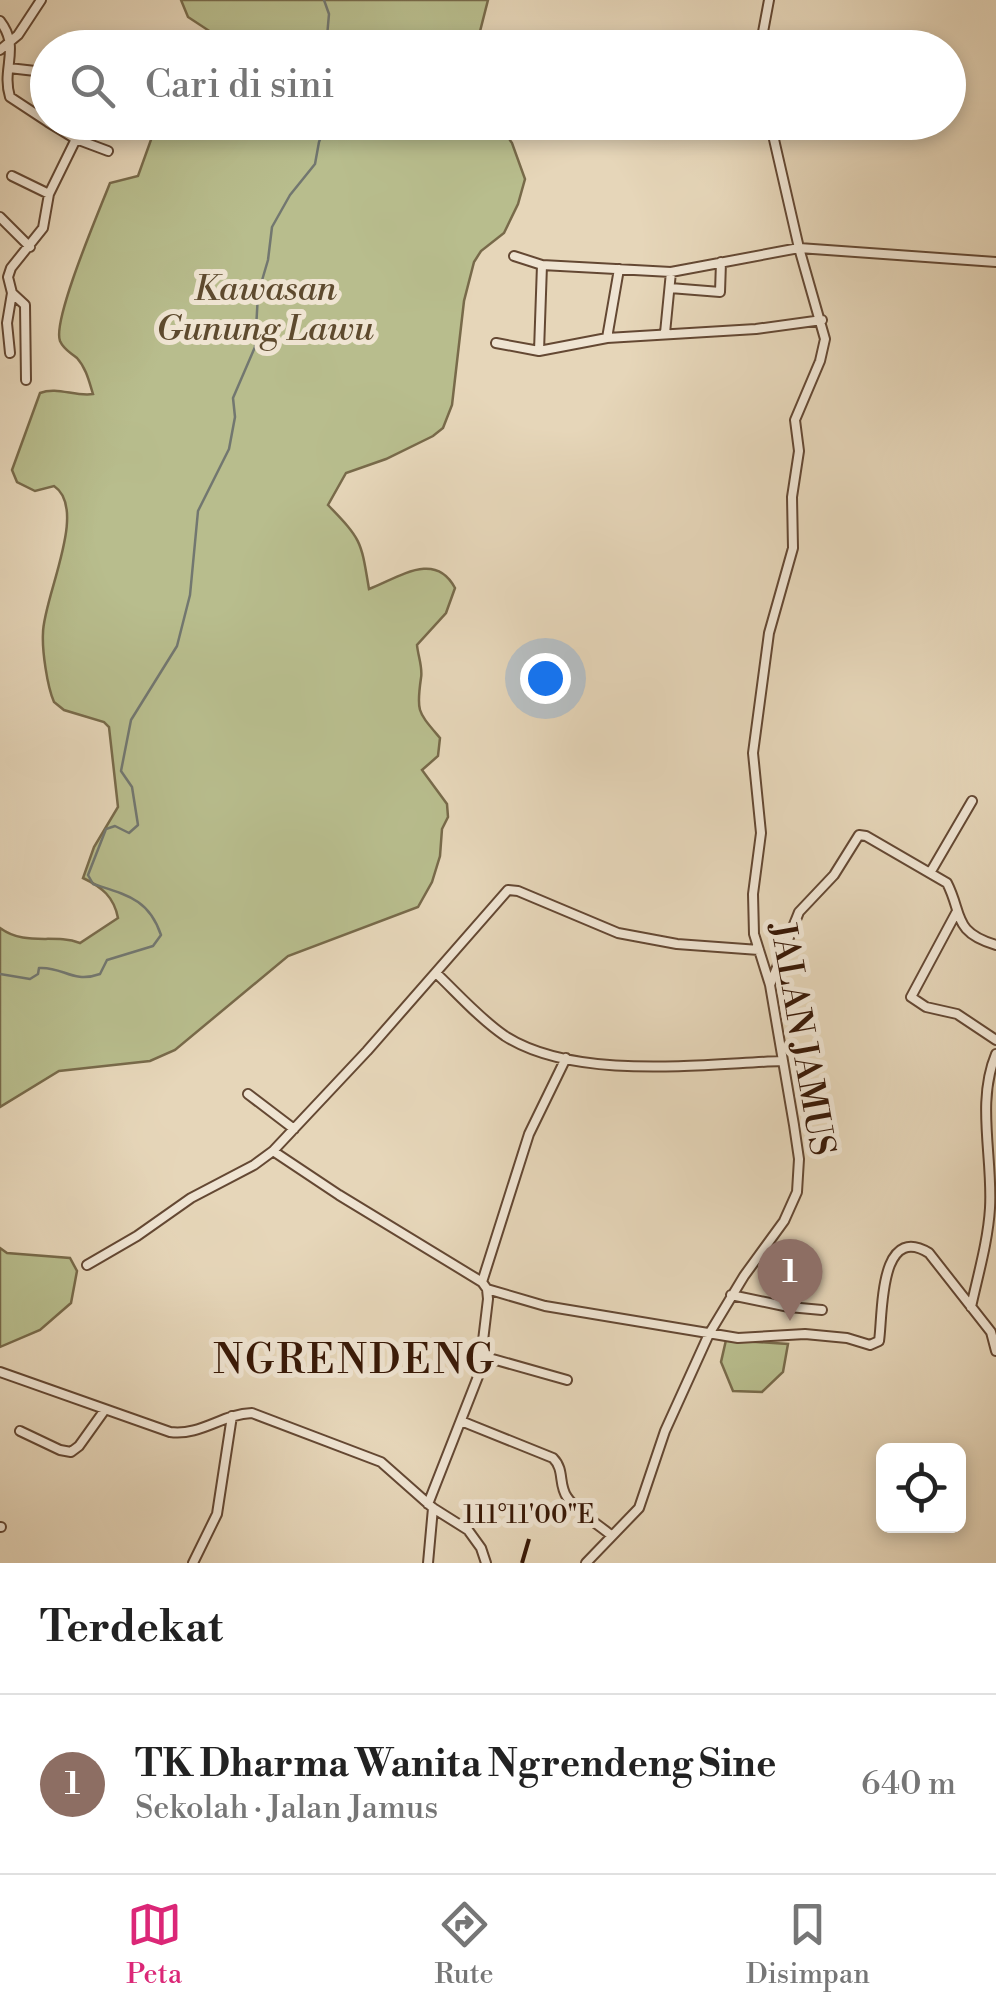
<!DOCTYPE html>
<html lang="id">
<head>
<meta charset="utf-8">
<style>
	body { margin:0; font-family:"Libre Bodoni",serif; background:#f6f6f6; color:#222 }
	.controls { position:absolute; right:30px; bottom:30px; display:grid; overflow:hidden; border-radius:15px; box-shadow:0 5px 15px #0003 }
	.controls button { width:90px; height:90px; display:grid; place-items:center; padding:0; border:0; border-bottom:2px solid #e0e0e0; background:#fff; color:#222; font:50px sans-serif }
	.you { position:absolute; left:545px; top:678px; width:35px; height:35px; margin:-25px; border:8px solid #fff; border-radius:50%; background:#1a73e8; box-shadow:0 0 0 15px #1a73e833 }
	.badge { display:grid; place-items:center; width:65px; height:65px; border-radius:50%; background:#db2777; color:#fff; font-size:32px; font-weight:700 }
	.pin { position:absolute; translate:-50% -82px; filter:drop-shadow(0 2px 5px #0008) }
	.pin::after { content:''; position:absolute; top:52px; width:35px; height:30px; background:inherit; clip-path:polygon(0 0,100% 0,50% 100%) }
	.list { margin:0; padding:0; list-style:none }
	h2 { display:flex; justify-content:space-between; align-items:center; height:130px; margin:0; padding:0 40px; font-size:42px }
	h2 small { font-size:32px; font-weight:400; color:#767676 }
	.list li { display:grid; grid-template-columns:65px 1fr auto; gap:30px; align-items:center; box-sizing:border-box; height:180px; padding:0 40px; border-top:2px solid #e0e0e0 }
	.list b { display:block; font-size:38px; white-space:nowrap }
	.list p { margin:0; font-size:32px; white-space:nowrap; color:#767676 }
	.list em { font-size:32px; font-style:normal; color:#767676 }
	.icon { flex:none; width:55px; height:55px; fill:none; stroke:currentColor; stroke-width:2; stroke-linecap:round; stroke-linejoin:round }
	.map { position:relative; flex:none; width:996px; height:1563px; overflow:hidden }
	.search { position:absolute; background:#fff; box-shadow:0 5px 15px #0003; left:30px; right:30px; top:30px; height:110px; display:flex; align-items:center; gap:25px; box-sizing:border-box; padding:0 35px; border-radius:55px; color:#767676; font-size:38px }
	.sheet { height:310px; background:#fff }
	nav { display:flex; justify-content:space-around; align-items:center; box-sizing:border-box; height:140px; border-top:2px solid #e0e0e0; background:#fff; font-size:28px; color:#767676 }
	nav a { display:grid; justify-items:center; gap:5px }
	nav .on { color:#db2777 }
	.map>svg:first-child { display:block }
</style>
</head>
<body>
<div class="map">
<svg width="996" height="1563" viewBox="0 0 996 1563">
	<rect width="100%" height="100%" fill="#e6d6b9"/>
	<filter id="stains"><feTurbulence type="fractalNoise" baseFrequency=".002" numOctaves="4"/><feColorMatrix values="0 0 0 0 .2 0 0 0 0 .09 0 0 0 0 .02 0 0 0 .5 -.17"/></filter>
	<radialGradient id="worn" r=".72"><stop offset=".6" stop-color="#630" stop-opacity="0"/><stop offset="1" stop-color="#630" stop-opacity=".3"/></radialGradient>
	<path fill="#b8bd8d" stroke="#786a4a" stroke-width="2.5" d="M181,0H488L476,47L215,48L217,36L188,17Z
		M157,123H498L512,143L525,179L518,204L504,233L481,251L474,262L464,301L452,405L443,428L433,436L386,459L346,473L328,505C362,540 361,541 369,589C398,578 435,550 455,588L446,613L417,645C418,656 423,668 421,678C416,712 418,712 440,738L438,756L422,770L447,804L448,817L442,829L440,856L432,882L418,907L288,956L175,1050L150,1061L59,1071L0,1107V928C26,947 53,933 80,943L118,918C114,897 102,887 83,878L94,847L118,807L109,727L104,722L64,710L54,702C47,686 42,650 43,633C43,598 89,509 54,486L35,491L17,482L12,470L40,393C57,386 75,397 93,394C89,381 86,368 77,358C70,352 64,350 60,341C52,320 100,209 110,183L138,176Z
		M0,1248L7,1253L70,1258L77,1271L71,1303L40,1330L0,1347Z
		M726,1340L788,1344L783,1372L762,1392L733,1391L721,1362Z"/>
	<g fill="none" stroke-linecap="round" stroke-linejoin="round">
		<path stroke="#727770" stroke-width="2.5" d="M324,0L329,14L326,48
			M0,974L30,979L38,974L39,968C63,966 72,984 100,974L107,960L153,946L161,935C149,899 127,895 93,884L88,875L106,829L115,826L129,833L138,825L132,787L121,771L131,720L177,646L190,595L198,511L229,449L235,417L233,398L255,347L258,294L268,260L272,227L290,195L315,164L319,142L327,122"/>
		<defs>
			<path id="minor" d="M0,21C21,48 1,68 10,97L48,122
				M760,48L769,0
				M0,50L18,35L41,0
				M9,68L44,72
				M76,139L108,151
				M12,176L49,194
				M0,217L30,247
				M514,256L542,265L671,272L799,248L996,262
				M542,265L539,351L607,338L756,329L822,320
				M670,288L720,292L721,262
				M12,293L25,305L26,380
				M665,333L671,272
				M607,338L619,269
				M496,343L539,351
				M10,353L7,323L12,293L8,277L11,268L43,228L49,194L76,139L48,122
				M930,873L972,801
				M956,913L911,997L926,1007L957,1014L996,1040
				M436,973C458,994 480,1019 505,1036C576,1081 701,1064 781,1061
				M770,985L799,912L834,875L859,835L866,836L947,883C963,914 952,932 996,945
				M248,1094L294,1129
				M273,1151L339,1195L482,1282
				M87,1265L137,1236L191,1198L254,1165L273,1151L367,1051L508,890L518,891L618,933L677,944L759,950
				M487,1289L545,1306L738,1338L805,1334L847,1338L870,1345L879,1341C883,1317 878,1222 929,1253L991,1332L996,1351
				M731,1295L789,1307L822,1310
				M971,1307C978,1275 988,1241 990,1208C993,1157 976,1102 996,1054
				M482,1356L567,1380
				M0,1372L170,1432C201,1436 222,1414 252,1413L381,1462L433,1508L468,1530L481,1548L486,1563
				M461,1421L553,1458C565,1470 558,1484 567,1497C577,1512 598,1524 612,1536
				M20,1431L60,1450L71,1452L79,1446L104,1411
				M428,1504L479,1374L488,1299L487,1289L482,1282L529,1134L566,1058
				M0,1527H1
				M193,1563L217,1514L232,1416
				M428,1563L433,1508
				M586,1563L639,1508L665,1431L709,1334L744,1276L784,1221L797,1192L799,1159L794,1125L770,985L754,934L753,894L761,833L753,753L769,633L793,548L792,497L799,451L795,420L820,361L825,339L799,248L770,122"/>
		</defs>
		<use href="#minor" stroke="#644833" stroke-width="12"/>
		<use href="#minor" stroke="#efe4d2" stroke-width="8"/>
	</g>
	<path fill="none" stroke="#381806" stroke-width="4" d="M522,1563L529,1539"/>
	<g text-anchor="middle" stroke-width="10" stroke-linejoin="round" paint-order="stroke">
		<g font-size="35" font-style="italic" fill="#5e4a2e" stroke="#efe4d2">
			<text x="265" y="300">Kawasan<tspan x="265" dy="40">Gunung Lawu</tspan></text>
		</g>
		<g font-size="35" fill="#381806" stroke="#efe4d2">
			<text transform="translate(803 1039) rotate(80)" y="12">JALAN JAMUS</text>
		</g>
		<g font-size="40" letter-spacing="2.5" fill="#381806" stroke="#efe4d2">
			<text x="355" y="1373">NGRENDENG</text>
		</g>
	</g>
	<g font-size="25" text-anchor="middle" fill="#381806" stroke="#efe4d2" stroke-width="10" stroke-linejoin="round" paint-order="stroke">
		<text x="529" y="1523">111°11'00"E</text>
	</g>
	<rect width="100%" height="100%" filter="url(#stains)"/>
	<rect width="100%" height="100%" fill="url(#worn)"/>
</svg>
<div class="controls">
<button><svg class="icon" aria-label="locate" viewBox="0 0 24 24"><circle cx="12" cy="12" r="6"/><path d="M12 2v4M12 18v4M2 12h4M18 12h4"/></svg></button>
</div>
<div class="you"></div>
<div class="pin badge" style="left:790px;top:1321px;background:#8d6e63">1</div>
<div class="search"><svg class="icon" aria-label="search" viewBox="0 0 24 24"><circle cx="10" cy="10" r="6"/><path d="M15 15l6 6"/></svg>Cari di sini</div>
</div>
<section class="sheet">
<h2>Terdekat<small></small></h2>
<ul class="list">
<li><span class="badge" style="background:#8d6e63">1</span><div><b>TK Dharma Wanita Ngrendeng Sine</b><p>Sekolah · Jalan Jamus</p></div><em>640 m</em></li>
</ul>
</section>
<nav>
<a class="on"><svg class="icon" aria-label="map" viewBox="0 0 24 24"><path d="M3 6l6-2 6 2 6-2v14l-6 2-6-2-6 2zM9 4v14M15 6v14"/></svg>Peta</a>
<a><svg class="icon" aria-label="directions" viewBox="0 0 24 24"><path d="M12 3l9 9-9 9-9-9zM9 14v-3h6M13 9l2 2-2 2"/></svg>Rute</a>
<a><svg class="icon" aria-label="saved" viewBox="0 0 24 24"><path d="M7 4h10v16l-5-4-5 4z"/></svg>Disimpan</a>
</nav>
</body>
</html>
